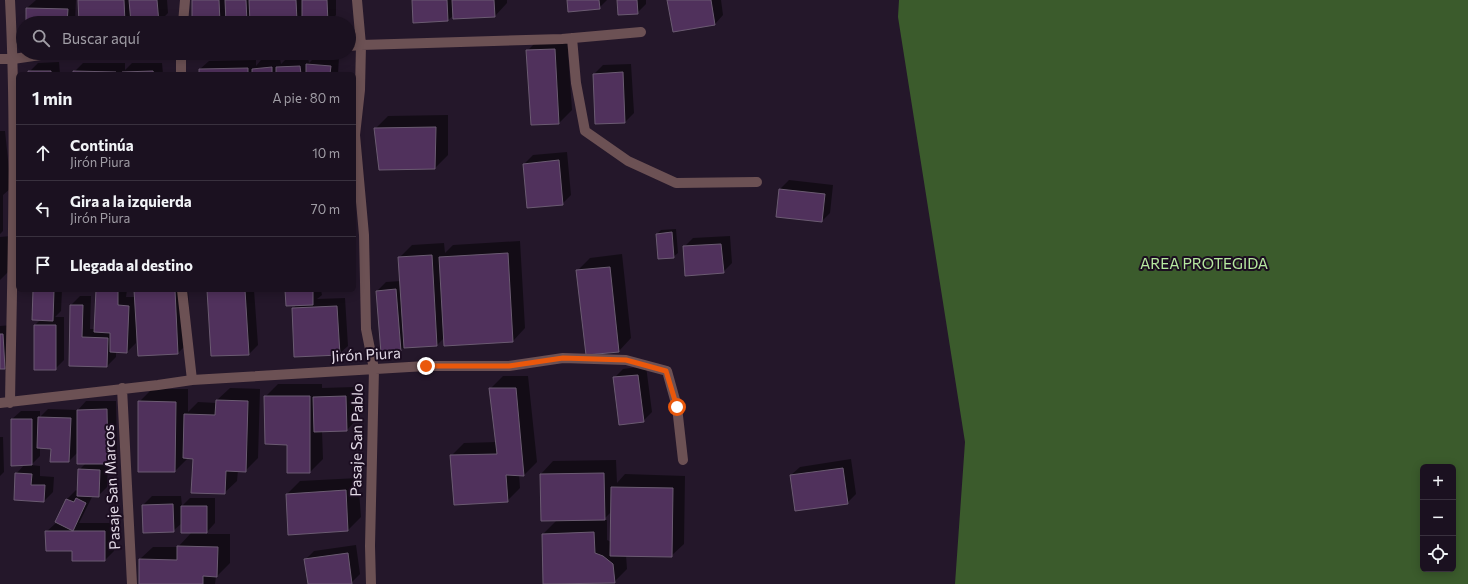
<!DOCTYPE html>
<html lang="es">
<head>
<meta charset="utf-8">
<style>
	body { margin:0; font-family:Commissioner,sans-serif; background:#241a29; color:#f1f3f6 }
	.controls { position:absolute; right:12px; bottom:12px; display:grid; overflow:hidden; border-radius:6px; box-shadow:0 2px 10px #0003 }
	.controls button { width:36px; height:36px; display:grid; place-items:center; padding:0; border:0; border-bottom:1px solid #39313e; background:#1b1120; color:#f1f3f6; font:20px sans-serif }
	.stop { position:absolute; width:12px; height:12px; margin:-9px; border:3px solid #ea580c; border-radius:50%; background:#fff }
	.stop.end { background:#ea580c; border-color:#fff; box-shadow:0 1px 4px #0008 }
	.list { margin:0; padding:0; list-style:none }
	h2 { display:flex; justify-content:space-between; align-items:center; height:52px; margin:0; padding:0 16px; font-size:17px }
	h2 small { font-size:13px; font-weight:400; color:#a09da5 }
	.list li { display:grid; grid-template-columns:26px 1fr auto; gap:12px; align-items:center; box-sizing:border-box; height:56px; padding:0 16px; border-top:1px solid #39313e }
	.list b { display:block; font-size:15px; white-space:nowrap }
	.list p { margin:0; font-size:13px; white-space:nowrap; color:#a09da5 }
	.list em { font-size:13px; font-style:normal; color:#a09da5 }
	.icon { flex:none; width:22px; height:22px; fill:none; stroke:currentColor; stroke-width:2; stroke-linecap:round; stroke-linejoin:round }
	.map { position:relative; flex:none; width:1468px; height:584px; overflow:hidden }
	.search { position:absolute; background:#1b1120; box-shadow:0 2px 10px #0003; left:16px; top:16px; width:340px; height:44px; display:flex; align-items:center; gap:10px; box-sizing:border-box; padding:0 14px; border-radius:22px; color:#a09da5; font-size:15px }
	.panel { position:absolute; background:#1b1120; box-shadow:0 2px 10px #0003; left:16px; top:72px; width:340px; height:220px; border-radius:6px }
	.map>svg:first-child { display:block }
</style>
</head>
<body>
<div class="map">
<svg width="1468" height="584" viewBox="0 0 1468 584">
	<rect width="100%" height="100%" fill="#24172a"/>
	<path fill="#3b5b2c" fill-rule="evenodd" d="M899,0H1468V584H955L965,442L898,17ZM1423,467H1453V569H1423Z"/>
	<path fill="#0007" fill-rule="evenodd" d="M36,0H76L75,22L27,23V8Z
		M79,0H167L168,13L159,22L80,23Z
		M193,0H336V15L329,23H303V14L297,20L251,17L247,22L193,23Z
		M413,0H507V3L495,16L454,15L448,20Z
		M568,0H607L599,8Z
		M618,0H646V4L637,13Z
		M668,0H721L723,15L715,24Z
		M567,36L572,110L559,123L528,50L540,38Z
		M316,56L339,57L338,74H200V69L209,61L256,60V66L261,60L280,59L281,64L286,59L308,57L309,63Z
		M59,62L60,74H29V72L38,63Z
		M83,63H125V70L132,63H162L163,74H74V72Z
		M631,64L634,113L625,122L594,74L603,65Z
		M448,115V155L435,168L375,129L388,116Z
		M0,131H5L11,188L3,195V231L0,234Z
		M567,152L571,195L562,204L524,164L533,155Z
		M789,180L833,185L830,213L822,221L777,216L780,189Z
		M676,229L678,253L673,257L657,234L661,230Z
		M11,236L13,267L0,280V237Z
		M730,236L732,263L723,272L684,247L693,238Z
		M520,241L525,328L513,341L445,337L437,345L404,347L401,350L377,291L386,282L401,281L399,258L412,245L444,243L445,253L453,245Z
		M622,254L631,338L619,351L577,271L590,258Z
		M34,290H62L61,311L55,317H64V360L55,369L35,325L41,319Z
		M97,290H127L126,297H136L135,290H188L191,340L178,353L136,332V343L127,352L116,351V357L107,366L70,365L71,305L80,296H91L90,329H95Z
		M208,290H254L258,345L249,354Z
		M286,290H321L322,295L317,299L345,298L348,346L339,354L293,309L297,304Z
		M12,325L13,359L4,368H0V326Z
		M646,366L652,412L643,421L614,378L623,369Z
		M503,376H528L537,462L524,475L519,474L520,488L507,501L451,456L464,443L497,442L491,388Z
		M278,384H322V388L354,387L355,421L347,430L322,431L323,459L310,472L288,444L265,397Z
		M230,388L260,389L258,458L245,471L238,470L237,481L224,493L194,458H188L175,471H139V402L152,389H188V412L198,402L217,403V400Z
		M86,401H116L117,454L108,462L107,487L98,496L93,495L79,523H114V551L105,560L73,550L46,532L56,523L67,499L76,490L78,492L79,470L86,463L78,452L69,461L52,448H40V456L31,465L40,466V476L54,477L53,492L44,501L16,474L25,464L12,419L21,411H40V417L48,409L78,410Z
		M0,437H3L4,472L0,476Z
		M851,459L856,494L847,503L791,475L800,467Z
		M616,460L617,483L625,474L685,476L684,544L671,556L626,555L627,569L614,582L544,584L543,534L557,520L541,474L553,461ZM612,511L611,542L607,540V520H603Z
		M358,478L361,517L348,530L289,533L287,494L300,481Z
		M152,496H181L182,506L190,498H215V523L205,534H230V563L217,576H216L215,584H140V559L153,547H178L192,532L182,523L173,531L143,505Z
		M356,545L360,574L351,583L341,584H309L305,560L314,551Z"/>
	<path fill="#50315c" stroke="#6b5b72" d="M78,0H124L125,23H79Z
		M129,0H157L159,23H131Z
		M192,0H219L220,23H192Z
		M225,0H246L247,23H226Z
		M249,0H296L297,21L250,23Z
		M302,0H327L328,23H302Z
		M412,0H447L448,21L413,23Z
		M452,0H494L495,17L453,19Z
		M567,0H599L600,9L568,12Z
		M617,0H637L638,14L618,15Z
		M667,0H711L715,25L673,32Z
		M26,8L68,9L67,23H26Z
		M555,49L559,124L531,125L526,50Z
		M306,64L331,66L330,74H306Z
		M300,66L301,74H276V67Z
		M272,67V74H252V69Z
		M248,68V74H199V69Z
		M28,71H51V74H28Z
		M73,71L116,72V74H73Z
		M153,71L154,74H122V72Z
		M623,72L625,123L595,124L593,74Z
		M436,127L435,169L379,170L374,128Z
		M559,160L563,205L527,208L523,164Z
		M779,189L825,194L822,222L776,217Z
		M672,232L674,258L658,259L656,234Z
		M721,244L724,273L685,276L683,246Z
		M508,253L513,342L444,346L439,257Z
		M432,255L437,346L404,348L398,257Z
		M610,267L619,352L586,355L576,270Z
		M396,289L401,351L381,353L376,291Z
		M33,290H54L53,321L32,320Z
		M96,290H118V305L129,306L127,353L110,352V333L94,332Z
		M134,290H175L178,354L138,356Z
		M207,290H245L249,355L211,356Z
		M285,290H313V305L286,306Z
		M70,305H83L82,337L108,338L107,367L69,366Z
		M337,306L340,355L294,357L292,308Z
		M34,325H56V370H34Z
		M0,334H3L5,369H0Z
		M638,375L644,422L619,425L613,377Z
		M489,388H516L524,476L506,475L508,502L454,505L450,455L497,454Z
		M264,396H310V473H287V445L265,444Z
		M346,396L347,431L314,432L313,397Z
		M216,400L248,401L246,472L226,471L225,494L191,493L193,459L183,458L184,414L215,415Z
		M138,401L176,402L175,472H138Z
		M107,409L108,464H77V410Z
		M38,417L71,418L69,462H50L51,449L37,448Z
		M11,419H32V465L11,466Z
		M843,468L848,504L795,511L790,475Z
		M78,469L100,470L99,497L77,496Z
		M15,473L32,474L31,485H45L44,502L14,500Z
		M604,473L605,520L541,521L540,474Z
		M611,487L673,488L672,557L610,556Z
		M346,490L348,531L288,535L286,494Z
		M76,498L86,503L73,531L55,522L66,499L74,502Z
		M173,504L174,532L143,533L142,505Z
		M181,506H207V533H181Z
		M45,531H105V561H72V551H46Z
		M594,532L595,553L603,556L613,564L615,583L543,584L542,534Z
		M177,546L218,547L217,577L203,576V584H139V559L177,560Z
		M348,553L352,584H308L304,559Z"/>
	<g fill="none" stroke-linecap="round" stroke-linejoin="round">
		<path stroke="#6c5154" stroke-width="10" d="M10,0C17,134 12,269 10,403
			M357,0L361,45L562,39L641,32
			M183,23L185,0
			M572,38L576,83L585,131L628,161L676,183L757,182
			M349,46L361,45L360,90L355,135L364,235L366,329L374,369L370,546L371,584
			M0,59H13L54,53
			M181,74V53
			M182,290L192,380
			M122,388L132,584
			M0,403L158,385L192,380L426,366H509L563,358L626,360L667,371L677,407L683,460"/>
	</g>
	<g fill="none" stroke-linecap="round" stroke-linejoin="round">
		<path stroke="#ea580c" stroke-width="5" d="M426,366H509L563,358L626,360L666,371L677,407"/>
	</g>
	<g text-anchor="middle" stroke-width="4" stroke-linejoin="round" paint-order="stroke">
		<g font-size="15" fill="#b7e9a0" stroke="#1b0d20">
			<text x="1204" y="269">AREA PROTEGIDA</text>
		</g>
		<g font-size="15" fill="#e2d9e6" stroke="#1b0d20">
			<text transform="translate(366 355) rotate(-3)" y="5">Jirón Piura</text>
			<text transform="translate(357 440) rotate(-89)" y="5">Pasaje San Pablo</text>
			<text transform="translate(112 487) rotate(-93)" y="5">Pasaje San Marcos</text>
		</g>
	</g>
</svg>
<div class="controls">
<button>+</button>
<button>−</button>
<button><svg class="icon" aria-label="locate" viewBox="0 0 24 24"><circle cx="12" cy="12" r="6"/><path d="M12 2v4M12 18v4M2 12h4M18 12h4"/></svg></button>
</div>
<div class="stop" style="left:677px;top:407px"></div>
<div class="stop end" style="left:426px;top:366px"></div>
<div class="search"><svg class="icon" aria-label="search" viewBox="0 0 24 24"><circle cx="10" cy="10" r="6"/><path d="M15 15l6 6"/></svg>Buscar aquí</div>
<section class="panel">
<h2>1 min<small>A pie · 80 m</small></h2>
<ul class="list">
<li><svg class="icon" aria-label="ahead" viewBox="0 0 24 24"><path d="M12 20V5M6 11l6-6 6 6"/></svg><div><b>Continúa</b><p>Jirón Piura</p></div><em>10 m</em></li>
<li><svg class="icon" aria-label="left" viewBox="0 0 24 24"><path d="M17 20v-9H6M10 6l-5 5 5 5"/></svg><div><b>Gira a la izquierda</b><p>Jirón Piura</p></div><em>70 m</em></li>
<li><svg class="icon" aria-label="arrive" viewBox="0 0 24 24"><path d="M6 21V4h12l-3 4 3 4H6"/></svg><div><b>Llegada al destino</b></div></li>
</ul>
</section>
</div>
</body>
</html>
